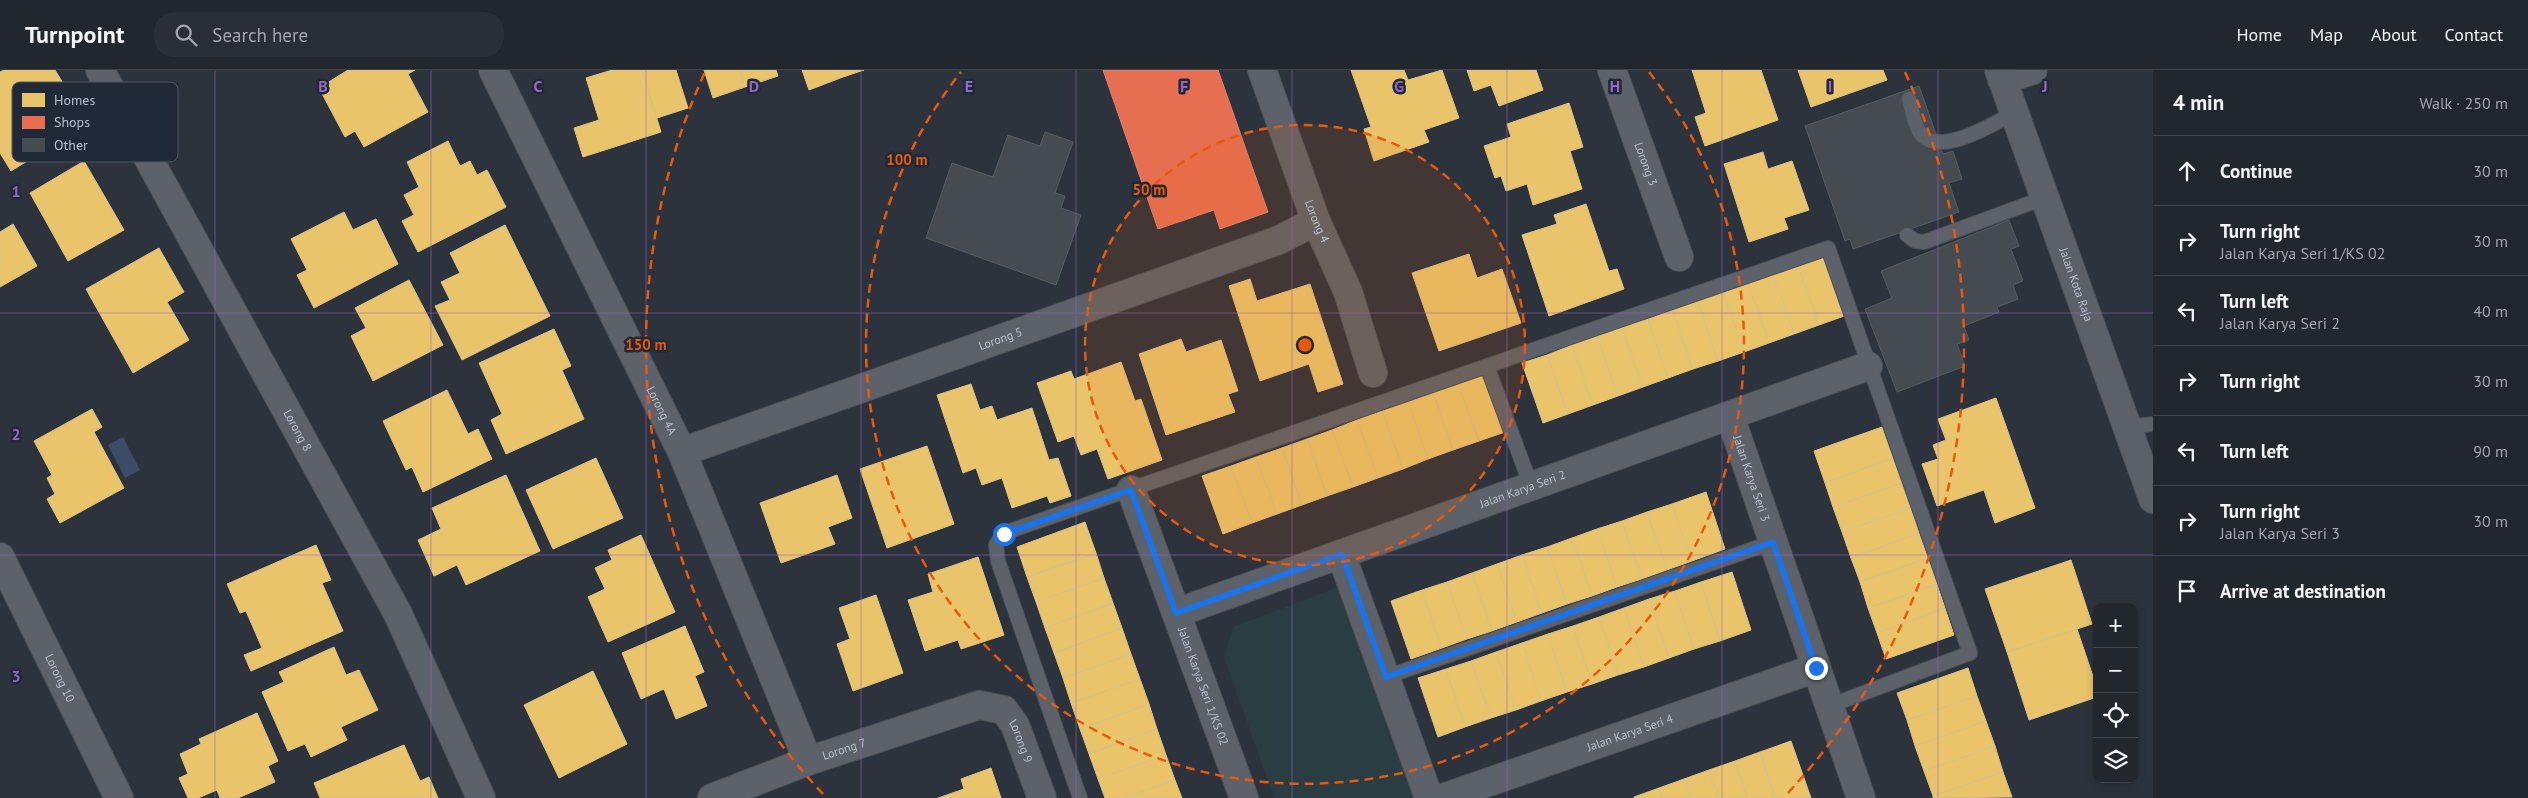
<!DOCTYPE html>
<html lang="en">
<head>
<meta charset="utf-8">
<style>
	body { margin:0; font-family:"PT Sans",sans-serif; background:#2a2e35; color:#f1f3f6 }
	.controls { position:absolute; right:15px; bottom:15px; display:grid; overflow:hidden; border-radius:10px; box-shadow:0 2px 8px #0003 }
	.controls button { width:45px; height:45px; display:grid; place-items:center; padding:0; border:0; border-bottom:1px solid #3f4349; background:#22262d; color:#f1f3f6; font:25px sans-serif }
	.stop { position:absolute; width:15px; height:15px; margin:-11px; border:4px solid #1a73e8; border-radius:50%; background:#fff }
	.stop.end { background:#1a73e8; border-color:#fff; box-shadow:0 1px 5px #0008 }
	.list { margin:0; padding:0; list-style:none }
	h2 { display:flex; justify-content:space-between; align-items:center; height:65px; margin:0; padding:0 20px; font-size:21px }
	h2 small { font-size:16px; font-weight:400; color:#a2a5aa }
	.list li { display:grid; grid-template-columns:32px 1fr auto; gap:15px; align-items:center; box-sizing:border-box; height:70px; padding:0 20px; border-top:1px solid #3f4349 }
	.list b { display:block; font-size:19px; white-space:nowrap }
	.list p { margin:0; font-size:16px; white-space:nowrap; color:#a2a5aa }
	.list em { font-size:16px; font-style:normal; color:#a2a5aa }
	.icon { flex:none; width:28px; height:28px; fill:none; stroke:currentColor; stroke-width:2; stroke-linecap:round; stroke-linejoin:round }
	.map { position:relative; flex:none; width:2153px; height:728px; overflow:hidden }
	header { display:flex; align-items:center; gap:30px; box-sizing:border-box; height:70px; padding:0 25px; background:#22262d; border-bottom:1px solid #3f4349 }
	header strong { font-size:24px }
	nav { display:flex; gap:28px; margin-inline-start:auto; font-size:18px }
	.search { width:350px; height:45px; background:#2a2e35; display:flex; align-items:center; gap:12px; box-sizing:border-box; padding:0 18px; border-radius:20px; color:#a2a5aa; font-size:19px }
	main { display:flex }
	aside { flex:1; background:#22262d }
	.map>svg:first-child { display:block }
</style>
</head>
<body>
<header>
<strong>Turnpoint</strong>
<div class="search"><svg class="icon" aria-label="search" viewBox="0 0 24 24"><circle cx="10" cy="10" r="6"/><path d="M15 15l6 6"/></svg>Search here</div>
<nav><a>Home</a><a>Map</a><a>About</a><a>Contact</a></nav>
</header>
<main>
<div class="map">
<svg width="2153" height="728" viewBox="0 0 2153 728">
	<rect width="100%" height="100%" fill="#2d333c"/>
	<path fill="#2a3d42" d="M1346,514L1421,728H1274L1224,587L1233,557Z"/>
	<path fill="#3c4c67" d="M123,367L140,400L125,408L108,375Z"/>
	<path fill="#e9c46a" stroke="#dac287" d="M4,0H55L88,54L11,101L0,83V2Z
		M348,0H415L408,4L428,42L364,77L355,61L345,67L319,18Z
		M612,0H642L661,62L583,87L574,58L599,50L586,8Z
		M642,0H676L688,38L657,48Z
		M704,0H739L745,17L713,28Z
		M739,0H776L778,6L745,17Z
		M802,0H840L843,7L809,20Z
		M840,0H864L843,7Z
		M1351,0H1404L1408,10L1442,0L1459,48L1424,60L1429,72L1374,91L1364,59L1371,57Z
		M1467,0H1536L1543,20L1499,36L1491,15L1474,21Z
		M1692,0H1761L1778,50L1705,76L1695,47L1706,43Z
		M1798,0H1883L1887,10L1811,37Z
		M1569,33L1583,77L1570,81L1582,119L1533,135L1527,114L1506,121L1501,106L1495,108L1484,76L1511,67L1507,54Z
		M448,71L460,96L470,91L477,105L487,100L506,137L418,182L402,151L414,145L404,125L419,117L407,92Z
		M1763,82L1768,99L1792,91L1809,140L1784,148L1788,159L1749,172L1724,94Z
		M84,91L124,160L68,191L30,123Z
		M1586,134L1609,201L1617,199L1624,219L1549,246L1522,165L1557,154L1554,145Z
		M344,142L353,160L376,149L398,194L314,238L297,205L307,200L291,169Z
		M13,154L37,196L0,217V162Z
		M505,155L550,246L462,290L435,236L450,230L441,212L460,203L450,183Z
		M159,178L184,222L167,232L189,270L133,303L86,219Z
		M1469,184L1477,208L1502,199L1521,253L1439,281L1412,203Z
		M1826,185L1847,245L1819,255L1798,195Z
		M1798,195L1819,255L1794,264L1773,204Z
		M1773,204L1794,264L1769,273L1748,213Z
		M1250,209L1257,231L1310,214L1343,314L1318,322L1309,294L1260,311L1229,216Z
		M409,210L443,275L373,311L351,266L366,258L355,238Z
		M1748,213L1769,273L1744,282L1723,222Z
		M1723,222L1744,282L1718,291L1698,231Z
		M1698,231L1718,291L1693,299L1673,240Z
		M1673,240L1693,299L1668,308L1648,249Z
		M1648,249L1668,308L1643,317L1622,257Z
		M1622,257L1643,317L1618,326L1597,266Z
		M554,259L571,296L562,300L584,349L506,384L491,350L502,344L479,293Z
		M1597,266L1618,326L1593,335L1572,275Z
		M1181,269L1186,282L1221,270L1238,321L1228,324L1235,342L1166,365L1139,284Z
		M1572,275L1593,335L1568,344L1547,285Z
		M1547,285L1568,344L1543,353L1522,293Z
		M1121,292L1135,331L1141,329L1162,390L1108,409L1097,379L1081,385L1074,366L1058,372L1037,313L1071,301L1074,309Z
		M1485,304L1505,362L1479,371L1458,314Z
		M971,314L980,340L992,336L997,350L1032,338L1049,390L1058,388L1071,426L1050,433L1047,426L1012,438L1002,408L982,415L976,398L963,403L937,325Z
		M1458,314L1479,371L1453,380L1433,323Z
		M447,320L468,364L478,359L492,389L423,422L412,397L406,400L383,351Z
		M1433,323L1453,380L1428,389L1408,332Z
		M1996,328L2035,438L1995,453L1984,420L1937,436L1922,394L1938,389L1933,375L1946,370L1938,349Z
		M1408,332L1428,389L1403,399L1382,341Z
		M92,339L102,357L94,362L124,418L60,453L47,429L55,424L47,408L52,405L34,371Z
		M1382,341L1403,399L1378,408L1357,350Z
		M1357,350L1378,408L1353,417L1332,360Z
		M1882,357L1893,388L1825,413L1814,381Z
		M1332,360L1353,417L1327,426L1307,369Z
		M1307,369L1327,426L1302,435L1282,378Z
		M927,376L954,454L887,478L860,399Z
		M1282,378L1302,435L1277,444L1256,387Z
		M1256,387L1277,444L1252,453L1231,396Z
		M596,388L623,448L553,479L526,420Z
		M1893,388L1902,413L1833,437L1825,413Z
		M1231,396L1252,453L1223,464L1202,406Z
		M506,405L540,481L466,515L457,495L434,506L418,470L441,459L432,438Z
		M837,405L852,448L828,457L835,474L781,493L760,433Z
		M1902,413L1911,438L1842,462L1833,437Z
		M1706,422L1725,479L1692,491L1672,434Z
		M1672,434L1692,491L1667,500L1647,442Z
		M1911,438L1919,463L1851,488L1842,462Z
		M1647,442L1667,500L1642,509L1622,451Z
		M1622,451L1642,509L1617,517L1597,459Z
		M1085,452L1096,483L1027,507L1017,477Z
		M1597,459L1617,517L1592,526L1572,468Z
		M1919,463L1928,488L1860,512L1851,488Z
		M641,465L675,542L608,572L588,527L605,519L595,498L612,490L608,480Z
		M1572,468L1592,526L1567,534L1547,477Z
		M316,475L331,510L322,513L343,561L251,601L244,585L262,578L246,541L240,543L227,514Z
		M1547,477L1567,534L1542,543L1522,485Z
		M1096,483L1104,508L1036,532L1027,507Z
		M1522,485L1542,543L1517,552L1497,494Z
		M978,487L1004,565L961,579L958,570L925,581L908,530L933,522L928,504Z
		M1928,488L1937,514L1868,538L1860,512Z
		M2071,490L2092,554L2007,582L1985,519Z
		M1497,494L1517,552L1492,561L1472,503Z
		M1732,502L1751,560L1720,571L1701,512Z
		M1472,503L1492,561L1467,569L1447,512Z
		M1104,508L1113,533L1045,558L1036,532Z
		M1447,512L1467,569L1442,578L1422,520Z
		M1701,512L1720,571L1694,579L1675,521Z
		M1937,514L1945,538L1877,563L1868,538Z
		M1422,520L1442,578L1411,589L1391,531Z
		M1675,521L1694,579L1669,588L1649,529Z
		M876,525L903,603L853,621L837,574L850,569L839,538Z
		M1649,529L1669,588L1644,597L1624,538Z
		M1113,533L1122,558L1054,583L1045,558Z
		M1624,538L1644,597L1618,605L1599,547Z
		M1945,538L1954,565L1886,589L1877,563Z
		M1599,547L1618,605L1592,614L1573,556Z
		M685,556L704,602L695,606L707,636L676,649L664,619L641,629L622,583Z
		M1573,556L1592,614L1567,622L1548,564Z
		M1122,558L1131,584L1063,608L1054,583Z
		M2077,559L2097,618V627L2029,650L2007,582Z
		M1548,564L1567,622L1541,631L1522,573Z
		M1522,573L1541,631L1516,640L1496,582Z
		M334,577L346,605L359,600L378,640L341,657L347,670L311,687L305,674L288,681L262,622L284,612L279,602Z
		M1496,582L1516,640L1491,648L1471,591Z
		M1131,584L1140,609L1071,633L1063,608Z
		M1471,591L1491,648L1465,657L1446,599Z
		M1968,598L1977,626L1907,650L1897,623Z
		M1446,599L1465,657L1438,667L1418,608Z
		M593,601L627,674L559,708L524,635Z
		M1140,609L1149,634L1080,659L1071,633Z
		M1977,626L1986,651L1915,676L1907,650Z
		M1149,634L1157,659L1089,684L1080,659Z
		M257,643L278,691L268,696L275,712L238,728H220L217,720L198,728H188L179,708L188,704L180,684L201,674L199,669Z
		M1986,651L1995,676L1924,701L1915,676Z
		M1157,659L1166,685L1098,709L1089,684Z
		M1791,671L1811,728H1775L1760,682Z
		M404,675L420,711L429,707L438,728H320L314,713Z
		M1995,676L2003,702L1933,726L1924,701Z
		M1760,682L1775,728H1747L1735,691Z
		M1166,685L1175,710L1124,728H1105L1098,709Z
		M1735,691L1747,728H1719L1709,700Z
		M991,698L1001,728H938L964,719L961,709Z
		M1709,700L1719,728H1691L1684,709Z
		M2003,702L2012,727L1933,728V726Z
		M1684,709L1691,728H1662L1659,718Z
		M1175,710L1182,728H1124Z
		M1659,718L1662,728H1634V727Z"/>
	<path fill="#e76f51" stroke="#d98776" d="M1103,0H1218L1268,142L1220,159L1214,140L1158,159Z"/>
	<path fill="#464b52" stroke="#555b63" d="M1919,16L1943,84L1953,81L1962,109L1949,113L1959,142L1853,179L1850,169L1845,171L1805,56Z
		M1045,62L1073,72L1055,123L1065,126L1061,138L1081,145L1056,215L926,168L952,93L993,107L1008,65L1040,76Z
		M2009,150L2019,176L2011,179L2023,211L2013,215L2018,229L1997,237L1999,242L1964,256L1969,270L1957,274L1965,296L1897,322L1865,239L1892,228L1881,201Z"/>
	<g fill="none" stroke-linecap="round" stroke-linejoin="round">
		<defs>
			<path id="service" d="M1909,29C1912,38 1914,55 1920,63C1939,88 1993,54 2014,43
				M1907,165L1915,171L1924,172L2044,128
				M1487,296L1531,416
				M2128,357L2153,354
				M1386,607L1773,472
				M1080,728L998,491L996,475L1004,463L1828,178L1970,583L1829,636"/>
			<g id="minor">
				<path id="s1" d="M100,0L398,544L481,728"/>
				<path id="s2" d="M493,0L682,382L808,691"/>
				<path id="s3" d="M1262,0L1316,151L1348,222L1373,303"/>
				<path id="s4" d="M1612,0L1679,187"/>
				<path d="M2002,10L2033,0"/>
				<path id="s5" d="M1730,346L1861,728"/>
				<path id="s6" d="M682,382L1279,170L1316,151"/>
				<path id="s7" d="M1131,420L1244,728"/>
				<path d="M1341,484L1429,728"/>
				<path id="s8" d="M0,487L119,728"/>
				<path id="s9" d="M1176,543L1868,296"/>
				<path id="s10" d="M712,728L808,691L979,635L1004,640L1015,655L1042,728"/>
				<path id="s11" d="M1443,728L1816,598"/>
			</g>
			<g id="secondary">
				<path id="s12" d="M1999,0L2153,429"/>
			</g>
		</defs>
		<use href="#service" stroke="#4b4f56" stroke-width="16"/>
		<use href="#minor" stroke="#4b4f56" stroke-width="30"/>
		<use href="#secondary" stroke="#4b4f56" stroke-width="30"/>
		<use href="#service" stroke="#5d626a" stroke-width="14"/>
		<use href="#minor" stroke="#5d626a" stroke-width="28"/>
		<use href="#secondary" stroke="#5c6068" stroke-width="28"/>
	</g>
	<g fill="none" stroke-linecap="round" stroke-linejoin="round">
		<path stroke="#1a73e8" stroke-width="6" d="M1004,464L1131,420L1176,543L1342,484L1386,607L1773,472L1816,598"/>
	</g>
	<path fill="none" stroke="#9367c4" stroke-width="1" stroke-opacity="0.55" d="M215,0V728M431,0V728M646,0V728M861,0V728M1076,0V728M1292,0V728M1507,0V728M1722,0V728M1938,0V728M0,243H2153M0,485H2153"/>
	<circle cx="1305" cy="275" r="220" fill="#e8590c" fill-opacity=".12"/>
	<g fill="none" stroke="#e8590c" stroke-width="2.5" stroke-dasharray="9 6">
		<circle cx="1305" cy="275" r="220"/>
		<path d="M1649 2A439 439 0 1 1 961 2"/>
		<path d="M823 724A659 659 0 0 1 705 2M1905 2A659 659 0 0 1 1787 724"/>
	</g>
	<g text-anchor="middle" stroke-width="5" stroke-linejoin="round" paint-order="stroke">
		<g font-size="12" fill="#b8bfcc" stroke="#202937">
			<text dy="4" stroke="none"><textPath href="#s4" startOffset="100">Lorong 3</textPath></text>
			<text dy="4" stroke="none"><textPath href="#s3" startOffset="161">Lorong 4</textPath></text>
			<text dy="4" stroke="none"><textPath href="#s12" startOffset="228">Jalan Kota Raja</textPath></text>
			<text dy="4" stroke="none"><textPath href="#s6" startOffset="338">Lorong 5</textPath></text>
			<text dy="4" stroke="none"><textPath href="#s2" startOffset="380">Lorong 4A</textPath></text>
			<text dy="4" stroke="none"><textPath href="#s1" startOffset="411">Lorong 8</textPath></text>
			<text dy="4" stroke="none"><textPath href="#s5" startOffset="66">Jalan Karya Seri 3</textPath></text>
			<text dy="4" stroke="none"><textPath href="#s9" startOffset="368">Jalan Karya Seri 2</textPath></text>
			<text dy="4" stroke="none"><textPath href="#s8" startOffset="135">Lorong 10</textPath></text>
			<text dy="4" stroke="none"><textPath href="#s7" startOffset="209">Jalan Karya Seri 1/KS 02</textPath></text>
			<text dy="4" stroke="none"><textPath href="#s11" startOffset="198">Jalan Karya Seri 4</textPath></text>
			<text dy="4" stroke="none"><textPath href="#s10" startOffset="344">Lorong 9</textPath></text>
			<text dy="4" stroke="none"><textPath href="#s10" startOffset="141">Lorong 7</textPath></text>
		</g>
	</g>
	<rect x="12" y="12" width="166" height="80" rx="8" fill="#202937" stroke="#4e5664" stroke-width="1"/>
	<rect x="22" y="23" width="23" height="14" fill="#e9c46a"/>
	<rect x="22" y="46" width="23" height="13" fill="#e76f51"/>
	<rect x="22" y="68" width="23" height="14" fill="#464b52"/>
	<g font-size="14" fill="#b8bfcc">
		<text x="54" y="35">Homes</text>
		<text x="54" y="57">Shops</text>
		<text x="54" y="80">Other</text>
	</g>
	<g font-size="16" text-anchor="middle" font-weight="bold" fill="#9367c4" stroke="#202937" stroke-width="5" stroke-linejoin="round" paint-order="stroke">
		<text x="323" y="22">B</text>
		<text x="538" y="22">C</text>
		<text x="754" y="22">D</text>
		<text x="969" y="22">E</text>
		<text x="1184" y="22">F</text>
		<text x="1399" y="22">G</text>
		<text x="1615" y="22">H</text>
		<text x="1830" y="22">I</text>
		<text x="2045" y="22">J</text>
		<text x="16" y="127">1</text>
		<text x="16" y="370">2</text>
		<text x="16" y="612">3</text>
	</g>
	<circle cx="1305" cy="275" r="8" fill="#e8590c" stroke="#202937" stroke-width="2.5"/>
	<g font-size="15" text-anchor="middle" font-weight="bold" fill="#e8590c" stroke="#202937" stroke-width="5" stroke-linejoin="round" paint-order="stroke">
		<text x="907" y="95">100 m</text>
		<text x="1149" y="125">50 m</text>
		<text x="646" y="280">150 m</text>
	</g>
</svg>
<div class="controls">
<button>+</button>
<button>−</button>
<button><svg class="icon" aria-label="locate" viewBox="0 0 24 24"><circle cx="12" cy="12" r="6"/><path d="M12 2v4M12 18v4M2 12h4M18 12h4"/></svg></button>
<button><svg class="icon" aria-label="layers" viewBox="0 0 24 24"><path d="M12 4l9 5-9 5-9-5zM3 14l9 5 9-5"/></svg></button>
</div>
<div class="stop" style="left:1004px;top:464px"></div>
<div class="stop end" style="left:1816px;top:598px"></div>
</div>
<aside>
<h2>4 min<small>Walk · 250 m</small></h2>
<ul class="list">
<li><svg class="icon" aria-label="ahead" viewBox="0 0 24 24"><path d="M12 20V5M6 11l6-6 6 6"/></svg><div><b>Continue</b></div><em>30 m</em></li>
<li><svg class="icon" aria-label="right" viewBox="0 0 24 24"><path d="M7 20v-9h11M14 6l5 5-5 5"/></svg><div><b>Turn right</b><p>Jalan Karya Seri 1/KS 02</p></div><em>30 m</em></li>
<li><svg class="icon" aria-label="left" viewBox="0 0 24 24"><path d="M17 20v-9H6M10 6l-5 5 5 5"/></svg><div><b>Turn left</b><p>Jalan Karya Seri 2</p></div><em>40 m</em></li>
<li><svg class="icon" aria-label="right" viewBox="0 0 24 24"><path d="M7 20v-9h11M14 6l5 5-5 5"/></svg><div><b>Turn right</b></div><em>30 m</em></li>
<li><svg class="icon" aria-label="left" viewBox="0 0 24 24"><path d="M17 20v-9H6M10 6l-5 5 5 5"/></svg><div><b>Turn left</b></div><em>90 m</em></li>
<li><svg class="icon" aria-label="right" viewBox="0 0 24 24"><path d="M7 20v-9h11M14 6l5 5-5 5"/></svg><div><b>Turn right</b><p>Jalan Karya Seri 3</p></div><em>30 m</em></li>
<li><svg class="icon" aria-label="arrive" viewBox="0 0 24 24"><path d="M6 21V4h12l-3 4 3 4H6"/></svg><div><b>Arrive at destination</b></div></li>
</ul>
</aside>
</main>
</body>
</html>
